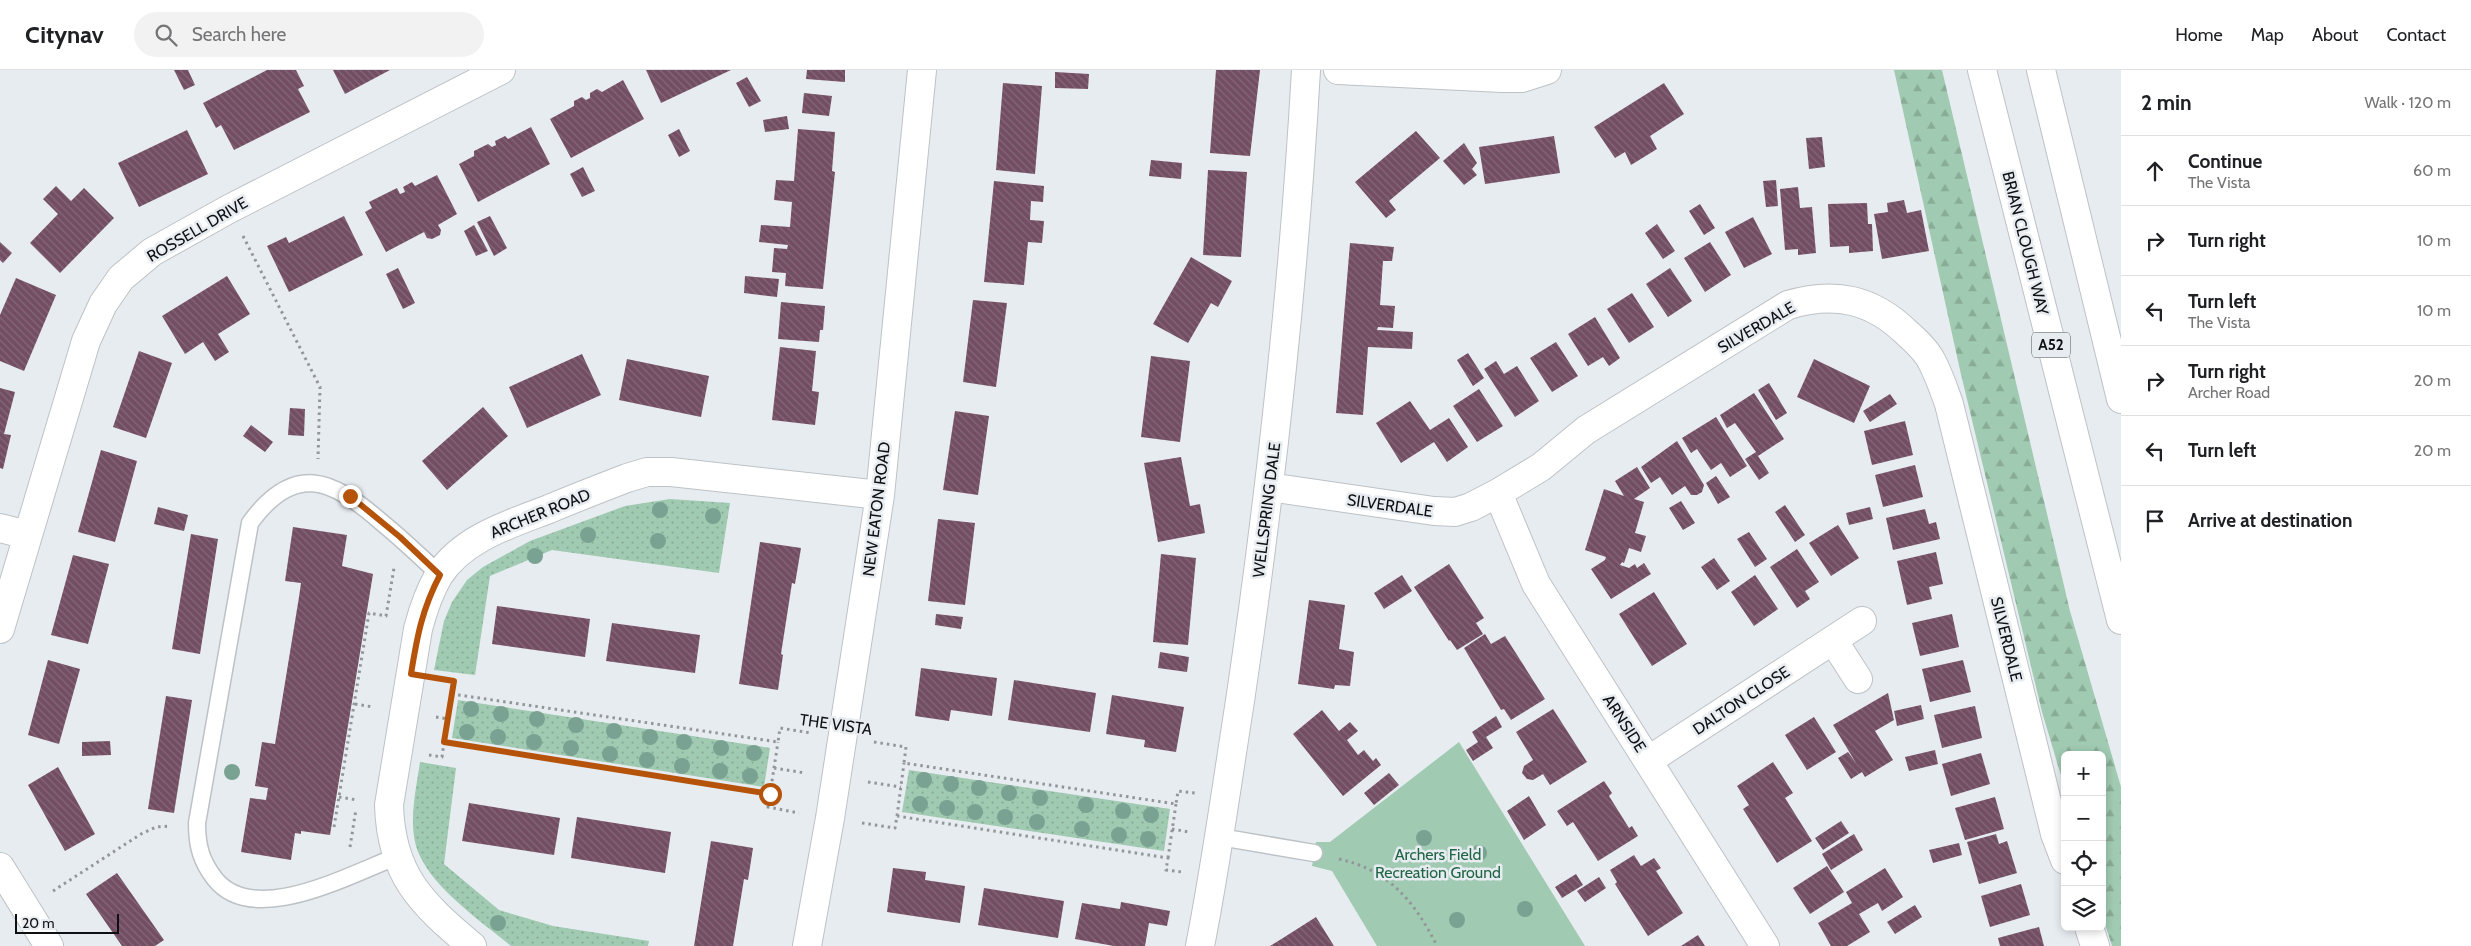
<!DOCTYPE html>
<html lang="en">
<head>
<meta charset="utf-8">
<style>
	body { margin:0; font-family:Cabin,sans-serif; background:#f2f2f2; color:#202124 }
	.controls { position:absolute; right:15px; bottom:15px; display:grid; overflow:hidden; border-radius:8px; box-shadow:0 2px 8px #0003 }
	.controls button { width:45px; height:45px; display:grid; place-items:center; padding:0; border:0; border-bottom:1px solid #e0e0e0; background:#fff; color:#202124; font:25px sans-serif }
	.scale { position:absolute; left:15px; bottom:12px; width:104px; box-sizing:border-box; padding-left:5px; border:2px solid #0e1011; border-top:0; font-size:14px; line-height:18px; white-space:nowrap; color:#0e1011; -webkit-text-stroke:4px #e7ecf1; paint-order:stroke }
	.stop { position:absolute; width:15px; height:15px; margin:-11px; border:4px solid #b45309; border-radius:50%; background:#fff }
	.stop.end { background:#b45309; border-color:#fff; box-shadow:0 1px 5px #0008 }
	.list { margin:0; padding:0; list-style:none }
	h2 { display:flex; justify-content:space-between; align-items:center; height:65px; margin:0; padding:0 20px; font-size:21px }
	h2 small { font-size:16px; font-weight:400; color:#757577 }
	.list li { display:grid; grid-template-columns:32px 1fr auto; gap:15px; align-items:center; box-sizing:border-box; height:70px; padding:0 20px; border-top:1px solid #e0e0e0 }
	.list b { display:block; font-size:19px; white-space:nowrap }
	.list p { margin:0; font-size:16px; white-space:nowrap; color:#757577 }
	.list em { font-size:16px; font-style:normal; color:#757577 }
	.icon { flex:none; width:28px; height:28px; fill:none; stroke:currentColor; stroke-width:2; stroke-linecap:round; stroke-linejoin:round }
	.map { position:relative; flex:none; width:2121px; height:876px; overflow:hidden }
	header { display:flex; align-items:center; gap:30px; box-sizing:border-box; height:70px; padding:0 25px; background:#fff; border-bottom:1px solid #e0e0e0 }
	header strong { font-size:24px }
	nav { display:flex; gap:28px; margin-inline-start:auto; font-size:18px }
	.search { width:350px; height:45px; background:#f2f2f2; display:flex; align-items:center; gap:12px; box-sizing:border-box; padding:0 18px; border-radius:28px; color:#757577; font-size:19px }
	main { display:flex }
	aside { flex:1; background:#fff }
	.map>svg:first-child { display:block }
</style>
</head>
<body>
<header>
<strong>Citynav</strong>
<div class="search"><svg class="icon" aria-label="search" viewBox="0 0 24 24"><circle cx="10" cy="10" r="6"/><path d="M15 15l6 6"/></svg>Search here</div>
<nav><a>Home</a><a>Map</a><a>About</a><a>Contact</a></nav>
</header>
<main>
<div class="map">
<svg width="2121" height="876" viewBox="0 0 2121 876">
	<defs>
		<pattern id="grass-dots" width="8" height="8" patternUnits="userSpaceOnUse" patternTransform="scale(1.25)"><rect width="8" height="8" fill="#a0cab1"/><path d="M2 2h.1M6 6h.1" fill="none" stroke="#89ac97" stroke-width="1.8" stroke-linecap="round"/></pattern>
		<pattern id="forest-firs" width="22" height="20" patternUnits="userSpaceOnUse" patternTransform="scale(1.25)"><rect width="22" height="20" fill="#a0cab1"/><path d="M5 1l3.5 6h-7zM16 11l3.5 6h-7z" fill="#89ac97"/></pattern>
		<pattern id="building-back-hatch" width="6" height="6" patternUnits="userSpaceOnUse" patternTransform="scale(1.25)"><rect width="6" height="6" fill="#734e63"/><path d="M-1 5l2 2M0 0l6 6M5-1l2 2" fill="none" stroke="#846878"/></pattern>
	</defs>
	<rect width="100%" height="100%" fill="#e7ecf1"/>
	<path fill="url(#grass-dots)" d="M670,429L730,433L719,503L552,480L490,506L475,605L434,600L444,551L452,532L467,510L483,497L530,471L625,436Z
		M458,630L770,678L764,717L452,668Z
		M420,692L456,698L444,794L499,840L553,856L649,871L648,876H511C482,852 434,819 419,784C407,757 416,720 420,692Z
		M909,700L1170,739L1164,781L902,742Z"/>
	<path fill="url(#forest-firs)" d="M1894,0H1942L2070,541L2121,717V876H2112L2102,845V685H2065V719L2042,642L1960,300Z"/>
	<path fill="#a0cab1" d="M1459,672L1585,876H1377L1332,801L1312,796L1316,772H1330Z"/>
	<path fill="url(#building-back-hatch)" d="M174,0H188L195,15L184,20Z
		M267,0H296L304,16L298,19L310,42L234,80L221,55L216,58L203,33Z
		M333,0H390L345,24Z
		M646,0H731L661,33Z
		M807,0H845V12L806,9Z
		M1216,0H1260L1250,86L1210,83Z
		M1055,2L1089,4L1088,19L1055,18Z
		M747,7L761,31L749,37L736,13Z
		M623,10L644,49L571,88L550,49L574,36V31L582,27L586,30L590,28V23L597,19L602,22Z
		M1003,13L1042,16L1035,104L996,100Z
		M1664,13L1684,44L1650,66L1657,79L1631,95L1625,82L1615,88L1594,57Z
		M804,23L832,26L829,46L802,43Z
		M787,46L789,59L765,62L763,50Z
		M531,57L550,94L478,132L459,94L474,86V81L488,74L492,77L496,75L495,71L505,66L508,69Z
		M679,59L690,81L679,87L668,65Z
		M798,59L835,62L832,101L835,102L823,219L785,216L786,203L772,202L774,178L787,179L788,175L759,172L761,155L790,157L792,132L774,130L776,110L794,111Z
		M187,60L208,104L139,137L118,93Z
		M1416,61L1440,88L1389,131L1396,140L1386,148L1355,112Z
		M1554,66L1560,103L1485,114L1479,77Z
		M1822,67L1825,97L1809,99L1806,68Z
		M1464,73L1477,93L1472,99L1477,105L1464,115L1443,91Z
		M1151,90L1182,93L1181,109L1149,106Z
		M583,97L595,121L582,127L570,104Z
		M1208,100L1247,102L1241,187L1203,185Z
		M437,105L457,144L438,155L441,160L440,165L432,169L427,168L424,162L386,182L365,142L372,138L369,132L397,118L400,124L405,122L403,117L412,112L415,116Z
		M1776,110L1778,136L1766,137L1763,111Z
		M994,111L1044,116L1043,132L1031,131L1030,150L1044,151L1042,173L1028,172L1024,215L984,212Z
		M56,116L71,131L84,118L114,148L60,203L30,173L58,144L43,129Z
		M1798,117L1800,138L1812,137L1816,183L1798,185V179L1785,180L1780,119Z
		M1904,130L1907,143L1921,140L1929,181L1882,189L1874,144L1888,142L1887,133Z
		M1867,133L1868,154H1872L1873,181L1849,183V176L1830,177L1828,134Z
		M1700,134L1715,158L1704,165L1689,141Z
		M344,146L363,185L289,222L267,176L286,167L289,173Z
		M490,146L507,178L494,186L477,152Z
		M1753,147L1772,184L1744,198L1725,162Z
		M1657,154L1675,181L1663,189L1645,163Z
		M474,155L488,181L476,186L464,161Z
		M0,172L12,183L3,193L0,190Z
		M1710,172L1731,205L1705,222L1684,188Z
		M1350,173L1394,177L1392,191H1383L1380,235L1395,236L1393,258L1378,257L1377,260L1413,262L1412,279L1368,277L1363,345L1336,343Z
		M1191,187L1232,211L1218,237L1211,233L1188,273L1153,254Z
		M398,198L415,233L403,239L386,204Z
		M1670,198L1692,231L1668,247L1646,214Z
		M227,206L250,244L218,264L229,282L215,291L203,272L185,284L162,246Z
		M745,206L779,209L777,227L744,223Z
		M16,208L56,225L24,301L0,291V245Z
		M1632,223L1654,257L1629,273L1607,239Z
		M973,230L1007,233L996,317L963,312Z
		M781,232L825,236L823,260H820L819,272L778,269Z
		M1595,247L1620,288L1609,296L1603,287L1588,296L1568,264Z
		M1556,272L1578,306L1552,322L1530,288Z
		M780,277L816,281L812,321L819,322L815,355L772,350Z
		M139,281L172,293L146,368L113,357Z
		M1468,283L1484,308L1473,316L1457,290Z
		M582,284L601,325L527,358L509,317Z
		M1151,286L1190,291L1180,372L1141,367Z
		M627,289L709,306L701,347L619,330Z
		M1814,289L1870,316L1854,353L1797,327Z
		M1496,291L1504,304L1517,296L1539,331L1515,347L1484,299Z
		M1769,313L1787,343L1776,350L1758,320Z
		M0,318L15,322L4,364L11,365L3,399L0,398Z
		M1479,319L1503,356L1477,372L1453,336Z
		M1754,323L1784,369L1758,386L1769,403L1759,410L1745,389L1756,382L1735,353L1727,358L1720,345Z
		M1890,324L1897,334L1870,352L1863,341Z
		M1410,331L1430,360L1449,348L1468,377L1447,392L1434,372L1401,393L1376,353Z
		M483,337L508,366L447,420L422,391Z
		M290,338L305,339L304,366L288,365Z
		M955,341L989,346L978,425L943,420Z
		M1716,347L1747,396L1730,407L1721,393L1711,400L1697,379L1691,383L1682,368Z
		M1905,351L1913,385L1872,395L1864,361Z
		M251,355L273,372L265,382L243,366Z
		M1677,371L1704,415L1702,422L1697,425H1691L1685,416L1672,425L1660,407L1651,413L1641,397Z
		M101,380L137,391L115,472L78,462Z
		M1181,387L1190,436L1200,434L1205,463L1158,472L1144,393Z
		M1915,395L1923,427L1883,437L1875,405Z
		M1637,397L1650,418L1634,429L1644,432L1635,463L1646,466L1641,482L1629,478L1624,493L1622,492L1620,495L1629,498L1635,494L1637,498L1644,493L1651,504L1611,529L1591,499L1605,490L1606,487L1585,480L1604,419L1624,426L1615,411Z
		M1716,406L1730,427L1718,434L1706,413Z
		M1681,431L1695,453L1683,460L1669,438Z
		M1785,435L1805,465L1795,472L1775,442Z
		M158,437L188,445L184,461L154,454Z
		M1870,437L1873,449L1849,455L1846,443Z
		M1925,439L1929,454L1936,452L1940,469L1893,480L1886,448Z
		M938,449L975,453L965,535L928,531Z
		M1838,455L1859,488L1831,506L1809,473Z
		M293,457L347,465L342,496L373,504L330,765L301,761V764L295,763L291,790L241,782L250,728L266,730L268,718L255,716L262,672L275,674L299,527L301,513L285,511Z
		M1749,462L1767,489L1755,497L1737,469Z
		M191,464L218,469L200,584L172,579Z
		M760,472L801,478L795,514L792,513L781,584L783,585L778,620L739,614Z
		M1797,479L1819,512L1805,521L1810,529L1797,538L1770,497Z
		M1936,482L1943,514L1929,517L1932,529L1907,535L1897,491Z
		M1161,484L1196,488L1188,575L1153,572Z
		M73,485L109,494L88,574L51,565Z
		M1714,488L1730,511L1717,520L1701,497Z
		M1449,494L1484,548L1476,553L1483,564L1457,580L1450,570L1449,571L1414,517Z
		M1402,505L1412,521L1384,539L1374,523Z
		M1755,505L1778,539L1754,556L1731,522Z
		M1654,522L1687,574L1652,596L1619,544Z
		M1309,530L1345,535L1339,579L1354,582L1350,616L1335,615L1334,619L1298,614Z
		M497,536L590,549L585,587L492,574Z
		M936,544L963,547L961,559L935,555Z
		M1952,544L1959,577L1920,586L1912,553Z
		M612,553L700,565L695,603L606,591Z
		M1485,564L1491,574L1505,566L1545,629L1511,650L1504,639L1501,640L1464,578Z
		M1160,582L1189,587L1187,602L1158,598Z
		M48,590L80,599L59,674L28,665Z
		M1963,590L1971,622L1930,632L1922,599Z
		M921,598L997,608L992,646L951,640L949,651L915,646Z
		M1014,610L1096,623L1090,662L1008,650Z
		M1888,623L1894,650L1875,661L1893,690L1865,707L1862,702L1851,709L1838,688L1848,682L1856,693L1833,655Z
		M1112,625L1184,637L1176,682L1144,677L1145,670L1106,664Z
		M166,626L192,630L174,743L148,739Z
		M1921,635L1924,649L1897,656L1894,641Z
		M1975,636L1982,668L1942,678L1934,645Z
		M1553,639L1587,692L1550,715L1543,704L1533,710L1527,709L1522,703L1524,696L1533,690L1516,662Z
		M1322,640L1339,661L1350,652L1358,661L1347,670L1358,685L1364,680L1373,691L1376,688L1381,695L1343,726L1293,664Z
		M1496,646L1502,657L1486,667L1493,678L1473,691L1466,680L1478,672L1472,662Z
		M1814,647L1836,682L1807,700L1785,665Z
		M110,671L111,685L82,686V672Z
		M1935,680L1938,694L1909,701L1905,687Z
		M1981,683L1990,714L1951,726L1942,694Z
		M1773,692L1793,723L1785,728L1812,771L1777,793L1743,739L1749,735L1737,716Z
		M58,697L95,764L65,781L28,715Z
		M1389,703L1399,715L1374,735L1364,723Z
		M1604,711L1612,723L1609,726L1629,758L1632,756L1638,766L1598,791L1573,752L1567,756L1557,741Z
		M1529,726L1546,755L1524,770L1507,741Z
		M1995,727L2004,759L1965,770L1955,738Z
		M469,733L560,748L554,785L462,771Z
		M577,747L671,762L665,803L571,788Z
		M1841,751L1849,763L1823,780L1815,768Z
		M1854,764L1863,780L1831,800L1822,784Z
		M1996,764L1999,774L2007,771L2017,803L1979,814L1967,772Z
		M711,771L753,778L748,810L744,809L733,876H694Z
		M1959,773L1962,785L1933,793L1929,780Z
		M1634,785L1641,796L1654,788L1661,798L1656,801L1683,843L1648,866L1615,814L1617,812L1610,800Z
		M1827,796L1844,822L1810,844L1793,818Z
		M893,798L926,802L925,810L965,816L960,853L887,842Z
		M1885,798L1903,827L1882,841L1878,833L1859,844L1870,862L1847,876H1831L1818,853L1852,833L1846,822Z
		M117,803L164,870L155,876H122L86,824Z
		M1576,804L1583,815L1562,828L1555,817Z
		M1599,807L1606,818L1585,832L1577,821Z
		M2021,814L2030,845L1990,857L1981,826Z
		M984,818L1064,831L1058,868L978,855Z
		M1121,832L1170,841L1167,856L1149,853L1145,876H1114L1075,869L1082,833L1120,839Z
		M1915,835L1922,847L1895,864L1887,852Z
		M1316,847L1334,876H1270L1283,868Z
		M2039,857L2044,876H2000L1998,868Z
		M1698,865L1705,876H1681Z"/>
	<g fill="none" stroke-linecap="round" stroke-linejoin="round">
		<defs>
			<path id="service" d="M1220,767L1314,783
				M396,787C350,804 254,858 215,809C201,791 197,776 197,753L250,453C294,392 332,409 380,451C401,468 420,486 440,505"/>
			<path id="minor" d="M1338,0L1502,8H1522L1547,0
				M1269,417L1434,441L1455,442L1471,437L1498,423L1541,397L1586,360L1788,235C1835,221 1872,229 1907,263C1916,271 1927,281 1932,292C1939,305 1944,320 1949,334L2055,764L2065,790
				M1498,423L1536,514L1765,876
				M0,458L28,465
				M0,559L86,271L103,234L121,208L152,182L229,139L501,0
				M1833,570L1858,609
				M1649,690L1862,551
				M0,797L49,876
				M2089,857L2095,876
				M472,876C421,833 391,805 389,735L418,559C423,540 429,522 439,505C463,468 510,454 549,439C575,428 601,418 627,408L647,402H671L880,425
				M807,876L830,748L880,425L922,0
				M1200,876C1216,795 1227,713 1240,631C1271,421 1294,211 1306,0"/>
			<path id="trunk" d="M1982,0L2121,550
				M2041,0L2121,329"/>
		</defs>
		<use href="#service" stroke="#bdc2c6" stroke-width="19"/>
		<use href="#minor" stroke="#bdc2c6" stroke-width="30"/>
		<use href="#trunk" stroke="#bdc2c6" stroke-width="30"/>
		<path stroke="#929699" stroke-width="3" stroke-dasharray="2.5 4" stroke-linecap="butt" d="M243,166L320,317L318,389
			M441,609L454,611L452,624L778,672L780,658L811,663
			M355,634L373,637
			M436,647L448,649
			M444,672L452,624
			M874,672L906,677L904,693L1176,734L1178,721L1195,723
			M429,685L442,687L444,672L770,724L768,737L799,743
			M774,698L805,703
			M868,712L901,717
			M770,724L778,672
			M339,727L357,730
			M897,746L904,693
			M862,753L895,758L897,746L1168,788L1166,800L1182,802
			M334,757L369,543L386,546L394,498
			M1172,759L1189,762
			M350,777L356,739
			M1168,788L1176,734
			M1339,789C1389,800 1415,832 1437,876
			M53,821L141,764L156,757L171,756"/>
		<use href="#service" stroke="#fff" stroke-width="16"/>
		<use href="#minor" stroke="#fff" stroke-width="28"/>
		<use href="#trunk" stroke="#fff" stroke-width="28"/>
	</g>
	<g fill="#7aa292">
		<circle cx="660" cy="440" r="8"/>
		<circle cx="713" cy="446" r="8"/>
		<circle cx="588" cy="465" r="8"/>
		<circle cx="658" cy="471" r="8"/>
		<circle cx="535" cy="486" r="8"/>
		<circle cx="471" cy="639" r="8"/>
		<circle cx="501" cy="644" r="8"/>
		<circle cx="537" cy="649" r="8"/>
		<circle cx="576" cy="655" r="8"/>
		<circle cx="614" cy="661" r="8"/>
		<circle cx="467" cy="662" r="8"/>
		<circle cx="498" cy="667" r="8"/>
		<circle cx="650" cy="667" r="8"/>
		<circle cx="534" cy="672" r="8"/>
		<circle cx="684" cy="672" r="8"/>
		<circle cx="571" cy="678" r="8"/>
		<circle cx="721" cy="678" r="8"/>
		<circle cx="754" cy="683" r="8"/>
		<circle cx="610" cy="684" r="8"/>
		<circle cx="647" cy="690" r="8"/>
		<circle cx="682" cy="696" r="8"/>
		<circle cx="720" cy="701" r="8"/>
		<circle cx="232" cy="702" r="8"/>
		<circle cx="750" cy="706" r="8"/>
		<circle cx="924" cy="710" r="8"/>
		<circle cx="951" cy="714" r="8"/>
		<circle cx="979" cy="718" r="8"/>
		<circle cx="1009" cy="723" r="8"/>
		<circle cx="1040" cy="728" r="8"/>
		<circle cx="920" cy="734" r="8"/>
		<circle cx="1086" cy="735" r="8"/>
		<circle cx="947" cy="738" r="8"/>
		<circle cx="1123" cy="741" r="8"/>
		<circle cx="975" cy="742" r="8"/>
		<circle cx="1151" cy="745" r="8"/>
		<circle cx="1005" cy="747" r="8"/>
		<circle cx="1037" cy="752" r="8"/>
		<circle cx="1082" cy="759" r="8"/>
		<circle cx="1119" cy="765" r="8"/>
		<circle cx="1424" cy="768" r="8"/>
		<circle cx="1148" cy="769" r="8"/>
		<circle cx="1479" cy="783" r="8"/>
		<circle cx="1525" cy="839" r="8"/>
		<circle cx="1457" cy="850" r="8"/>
		<circle cx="498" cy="853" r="8"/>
	</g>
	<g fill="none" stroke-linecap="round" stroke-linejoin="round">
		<path stroke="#b45309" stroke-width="6" d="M350,426L400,467L440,505C422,539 417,567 411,604L454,611L444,672L770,724"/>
	</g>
	<g text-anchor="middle" stroke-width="5" stroke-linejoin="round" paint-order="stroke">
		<rect fill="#e7ecf1" stroke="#4f5254" stroke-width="1" x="2032" y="262.5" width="38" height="25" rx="4"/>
		<g font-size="15" font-weight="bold" fill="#0e1011">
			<text x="2051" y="280">A52</text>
		</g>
		<g font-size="16" fill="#0e1011" stroke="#e7ecf1">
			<text transform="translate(197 159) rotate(-30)" y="6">ROSSELL DRIVE</text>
			<text transform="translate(2026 173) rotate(76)" y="6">BRIAN CLOUGH WAY</text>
			<text transform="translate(1756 257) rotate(-30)" y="6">SILVERDALE</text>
			<text transform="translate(1390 435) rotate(8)" y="6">SILVERDALE</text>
			<text transform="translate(876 439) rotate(-83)" y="6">NEW EATON ROAD</text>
			<text transform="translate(1266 440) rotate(-83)" y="6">WELLSPRING DALE</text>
			<text transform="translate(540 443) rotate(-22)" y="6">ARCHER ROAD</text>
			<text transform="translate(2007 569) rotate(76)" y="6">SILVERDALE</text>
			<text transform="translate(1741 630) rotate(-33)" y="6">DALTON CLOSE</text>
			<text transform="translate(1625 653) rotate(57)" y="6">ARNSIDE</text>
			<text transform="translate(836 654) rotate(8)" y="6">THE VISTA</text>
		</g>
		<g font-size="16" fill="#216544" stroke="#e7ecf1">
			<text x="1438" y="790">Archers Field<tspan x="1438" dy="18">Recreation Ground</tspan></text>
		</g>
	</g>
</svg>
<div class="controls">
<button>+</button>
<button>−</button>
<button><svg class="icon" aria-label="locate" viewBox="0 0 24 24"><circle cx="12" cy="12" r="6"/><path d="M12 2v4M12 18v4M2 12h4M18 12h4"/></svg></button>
<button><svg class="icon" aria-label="layers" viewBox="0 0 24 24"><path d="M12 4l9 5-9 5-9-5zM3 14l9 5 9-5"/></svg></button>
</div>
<div class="scale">20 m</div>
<div class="stop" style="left:770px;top:724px"></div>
<div class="stop end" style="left:350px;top:426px"></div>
</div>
<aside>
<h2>2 min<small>Walk · 120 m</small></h2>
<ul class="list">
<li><svg class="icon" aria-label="ahead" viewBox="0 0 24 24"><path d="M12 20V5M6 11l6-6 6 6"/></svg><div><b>Continue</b><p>The Vista</p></div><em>60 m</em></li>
<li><svg class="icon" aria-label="right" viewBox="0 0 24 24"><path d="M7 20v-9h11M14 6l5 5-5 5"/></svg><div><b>Turn right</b></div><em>10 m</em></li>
<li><svg class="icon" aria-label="left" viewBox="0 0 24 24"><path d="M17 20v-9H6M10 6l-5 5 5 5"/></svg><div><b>Turn left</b><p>The Vista</p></div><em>10 m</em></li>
<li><svg class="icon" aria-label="right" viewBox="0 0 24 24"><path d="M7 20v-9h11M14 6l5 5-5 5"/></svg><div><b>Turn right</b><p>Archer Road</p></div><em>20 m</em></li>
<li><svg class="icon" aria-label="left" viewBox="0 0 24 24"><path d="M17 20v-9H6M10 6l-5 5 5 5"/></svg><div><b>Turn left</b></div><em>20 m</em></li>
<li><svg class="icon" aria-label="arrive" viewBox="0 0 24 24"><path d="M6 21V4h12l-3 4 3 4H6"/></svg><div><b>Arrive at destination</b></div></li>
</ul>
</aside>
</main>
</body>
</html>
